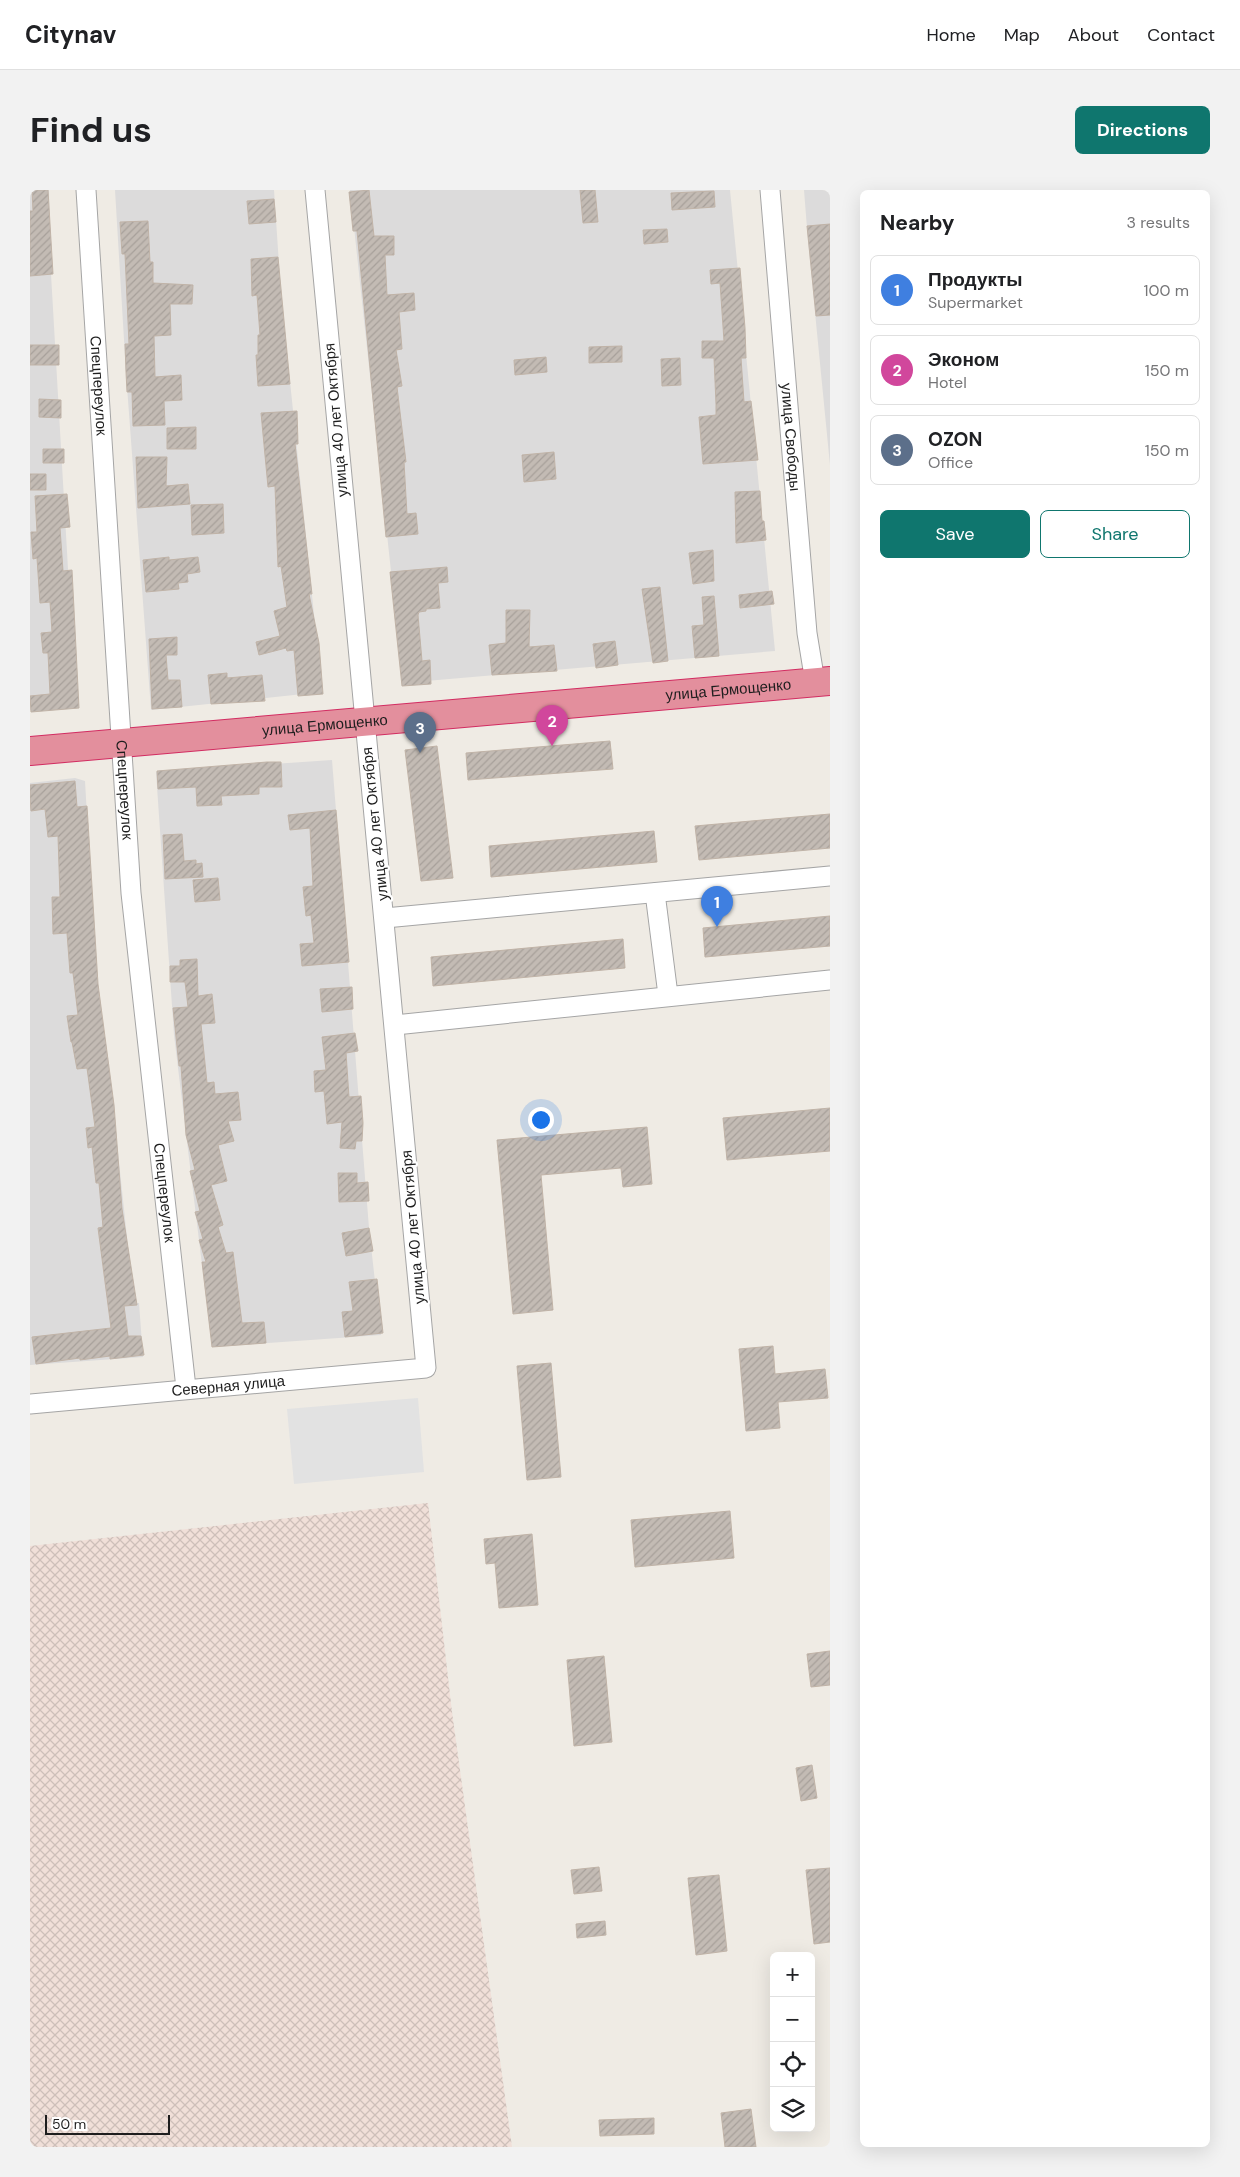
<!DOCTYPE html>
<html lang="en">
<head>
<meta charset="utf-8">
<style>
	body { margin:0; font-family:"DM Sans",sans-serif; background:#f2f2f2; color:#202124 }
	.controls { position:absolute; right:15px; bottom:15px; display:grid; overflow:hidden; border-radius:8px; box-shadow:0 5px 20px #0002 }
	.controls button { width:45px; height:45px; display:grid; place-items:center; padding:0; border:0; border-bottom:1px solid #e0e0e0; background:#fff; color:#202124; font:25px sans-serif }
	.scale { position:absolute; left:15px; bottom:12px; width:125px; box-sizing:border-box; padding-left:5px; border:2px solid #1e1e1e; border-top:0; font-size:14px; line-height:18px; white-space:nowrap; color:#1e1e1e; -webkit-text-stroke:4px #fff; paint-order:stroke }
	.you { position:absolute; left:510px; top:929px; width:18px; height:18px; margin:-12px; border:4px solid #fff; border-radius:50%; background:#1a73e8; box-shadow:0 0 0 8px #1a73e833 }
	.badge { display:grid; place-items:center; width:32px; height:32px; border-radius:50%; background:#0f766e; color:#fff; font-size:16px; font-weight:700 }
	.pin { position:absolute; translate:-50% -41px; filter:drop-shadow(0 1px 2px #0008) }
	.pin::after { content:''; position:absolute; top:26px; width:18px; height:15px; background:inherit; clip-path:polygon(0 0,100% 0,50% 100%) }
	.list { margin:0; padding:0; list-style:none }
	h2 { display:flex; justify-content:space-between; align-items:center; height:65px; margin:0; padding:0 20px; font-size:21px }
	h2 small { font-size:16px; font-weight:400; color:#757577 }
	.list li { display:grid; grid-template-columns:32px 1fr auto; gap:15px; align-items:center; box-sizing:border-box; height:70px; margin:0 10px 10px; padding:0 10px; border:1px solid #e0e0e0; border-radius:8px }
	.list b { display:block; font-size:19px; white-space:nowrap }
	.list p { margin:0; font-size:16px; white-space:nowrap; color:#757577 }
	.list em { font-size:16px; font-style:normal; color:#757577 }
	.actions { display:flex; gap:10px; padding:15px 20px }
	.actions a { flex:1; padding:11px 0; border:1px solid #0f766e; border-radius:8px; text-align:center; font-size:18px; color:#0f766e }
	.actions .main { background:#0f766e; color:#fff }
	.icon { flex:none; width:28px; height:28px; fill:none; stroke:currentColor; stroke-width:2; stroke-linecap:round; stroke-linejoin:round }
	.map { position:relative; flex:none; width:800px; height:1957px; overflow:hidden; border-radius:8px }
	header { display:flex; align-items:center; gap:30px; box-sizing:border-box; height:70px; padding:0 25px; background:#fff; border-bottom:1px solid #e0e0e0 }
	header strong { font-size:24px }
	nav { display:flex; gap:28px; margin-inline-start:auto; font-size:18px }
	.intro { display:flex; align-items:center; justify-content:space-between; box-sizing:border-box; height:120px; padding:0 30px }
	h1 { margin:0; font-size:35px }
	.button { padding:12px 22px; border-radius:8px; background:#0f766e; color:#fff; font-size:18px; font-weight:700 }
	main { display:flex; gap:30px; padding:0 30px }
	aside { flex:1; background:#fff; border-radius:8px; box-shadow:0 5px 20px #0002 }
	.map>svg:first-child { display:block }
</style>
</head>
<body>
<header>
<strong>Citynav</strong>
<nav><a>Home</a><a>Map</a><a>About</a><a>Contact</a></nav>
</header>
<div class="intro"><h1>Find us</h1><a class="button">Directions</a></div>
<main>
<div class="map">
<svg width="800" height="1957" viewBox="0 0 800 1957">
	<defs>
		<pattern id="military-cross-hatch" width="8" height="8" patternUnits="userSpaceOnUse" patternTransform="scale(1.25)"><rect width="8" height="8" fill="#f0dfd8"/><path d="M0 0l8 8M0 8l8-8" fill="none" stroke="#cdbfb9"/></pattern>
		<pattern id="building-hatch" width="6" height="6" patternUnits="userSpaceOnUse" patternTransform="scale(1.25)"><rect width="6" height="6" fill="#c3bbb4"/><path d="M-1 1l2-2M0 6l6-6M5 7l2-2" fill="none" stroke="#a7a09a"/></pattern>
	</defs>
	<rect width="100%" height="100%" fill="#efebe4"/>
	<path fill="#dcdbdb" d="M0,0H19L21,84L44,483L49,516L0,520Z
		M85,0H244L251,104L292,502L121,520L96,183Z
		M320,0H700L745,461L373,493Z
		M774,0H800V275L778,51Z
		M302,570L339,1038L351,1145L182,1157L144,845L126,582Z
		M45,588L55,591L65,763L74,875L81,897L104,1113H109L113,1167L0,1175V593Z"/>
	<path fill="url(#military-cross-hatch)" d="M398,1313L422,1522L482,1957H0V1356Z"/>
	<path fill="#e2e2e2" d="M388,1208L394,1282L264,1294L257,1219Z"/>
	<path fill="url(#building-hatch)" stroke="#c0b3a7" d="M2,0H18L23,84L0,86V21H3Z
		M339,0L344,46H364V65H355L357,105L384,103L385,120L369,122L372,159L366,160L372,196L367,197L376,272H374L377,324L386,323L388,344L356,347L327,41H323L319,2Z
		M550,0H565L568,32L553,33Z
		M684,1L685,17L642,20L641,3Z
		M244,9L246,32L219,34L217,11Z
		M118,31L120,72H123V93L163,95L162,114H140L141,145L124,146L125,187L151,185L152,210L134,211L135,235L103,236L102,202H97L96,182L95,154H99L95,64H92L90,32Z
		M800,34V125L786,126L777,36Z
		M637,39L638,52L614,54L613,40Z
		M248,67L260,194L228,196L226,165H228V145H230L227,105L222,106L221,69Z
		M710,78L715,138L716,168H711L714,212L721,211L728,270L673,274L669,227L686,225V214L684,168H672V151H694L690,93L681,94L680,80Z
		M0,155H29V175H0Z
		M592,156V172L559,173V157Z
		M516,167L517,182L485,185L484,170Z
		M650,168L651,195L632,196L631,169Z
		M9,209L31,210V228L9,227Z
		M267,221L268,254H265L282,404H279L289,453L293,504L268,506L264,460L257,461L256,458L229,465L226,452L250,446L244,421L257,417L251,376L248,377L245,296L238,297L231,223Z
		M166,237V259H137V238Z
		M13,259H34V273H13Z
		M524,262L526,289L494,292L492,265Z
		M106,267H137L136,296L158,294L160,314L108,318Z
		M0,284H16V300H0Z
		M730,301L732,331H734L736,350L706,353L705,302Z
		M37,304L40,337L30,338L33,381L42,380L49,518L1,522L0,506L20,504L18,463H13L11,443L22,442L20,412L10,413L7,368L3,369L1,342H7L5,306Z
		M193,314L194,343L162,345L161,315Z
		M683,360L684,391L663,394L659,363Z
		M139,367V370L168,367L170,382L157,384L158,392L148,393L149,399L116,402L113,370Z
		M417,377L418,392L408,393L410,418L396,419V421L389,422L388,425L392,471L400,470L401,494L372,496L360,382Z
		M630,397L638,471L623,473L612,399Z
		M742,401L744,414L710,418L709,405Z
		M684,406L689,466L665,468L662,436L674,435L672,407Z
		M476,420H500L499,457L524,455L527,481L462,485L459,455L476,453Z
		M147,447V465H136L138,490H150L152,517L122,519L119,449Z
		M585,451L588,475L566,478L563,454Z
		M197,483V488L232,485L235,511L181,514L178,485Z
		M580,551L583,579L438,590L436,563Z
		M407,556L423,688L391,691L375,560Z
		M237,572H251L252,597H229V604L191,606L192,615L167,616L166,597L128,599L127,581Z
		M45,591L47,617L57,616L68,794L84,915L92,1019L107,1115L94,1116L98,1146H111L114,1165L80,1169V1166L50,1170V1168L6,1174L2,1147L81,1138L68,1038L73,1037L69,993H66L62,957L58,958L56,938L65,937L57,878L47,879L42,852H41L37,826L48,825L43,783H40L37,743L23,744L22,707H30L28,646L18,647L15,619L1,621L0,608V595Z
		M306,620L319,772L272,776L270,754L284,753L281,725L276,726L273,697L283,696L280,638L260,640L258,625Z
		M800,624V658L669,670L665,636Z
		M624,641L627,672L461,687L459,656Z
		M152,644L154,671L166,670V674L172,673L173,687L135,689L133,645Z
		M188,688L190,710L165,712L163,690Z
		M800,726V756L675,767L673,738Z
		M593,749L595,778L403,796L401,767Z
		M167,769L168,806L182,804L185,833L171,834L177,893L184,892L185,904L208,902L211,930L198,931L204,951L188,955L197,991L181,995L193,1035L188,1037L196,1063L203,1062L212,1133L234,1132L236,1153L182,1157L172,1072H176L169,1050L173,1049L165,1022L170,1021L160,981L165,980L156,945L151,876H149L143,818L158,817L155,792H140V776H150V770Z
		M322,797L323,819L292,822L290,799Z
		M325,843L328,861L316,863L319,907L331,906L333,933L332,951H326L325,959L310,958L312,932L297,934L294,901L285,902L284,881L296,880L292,847Z
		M800,918V961L697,970L693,928Z
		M617,937L622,994L593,997L591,978L511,985L523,1120L483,1124L467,950Z
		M308,983H327V993L338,992L339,1011L309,1012Z
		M339,1038L343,1061L316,1066L312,1043Z
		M347,1089L353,1143L315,1147L312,1122L323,1121L319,1092Z
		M743,1156L745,1184L795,1179L798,1208L748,1212L750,1238L716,1241L709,1159Z
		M521,1173L531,1287L497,1290L487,1176Z
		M700,1321L704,1368L605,1377L601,1330Z
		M502,1344L508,1415L469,1418L465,1373L456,1374L454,1349Z
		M800,1461V1495L781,1497L777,1464Z
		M574,1466L582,1552L544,1556L537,1470Z
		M782,1575L787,1608L771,1611L766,1578Z
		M569,1677L572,1701L544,1704L541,1680Z
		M800,1678V1752L784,1754L776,1680Z
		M689,1685L697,1761L666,1765L658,1688Z
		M575,1731L576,1745L547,1748L546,1734Z
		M721,1919L726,1957H695L691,1923Z
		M624,1928V1944L570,1946L569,1930Z"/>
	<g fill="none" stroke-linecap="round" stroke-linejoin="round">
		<defs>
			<g id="street">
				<path id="s1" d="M56,0L101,703L156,1198"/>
				<path id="s2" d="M740,0L777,443L785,492"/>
				<path d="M625,703L638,805"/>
				<path d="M355,728L800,686"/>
				<path d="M365,835L800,790"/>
				<path id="s3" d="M0,1214L396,1178L285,0"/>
			</g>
			<g id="highway">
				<path id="s4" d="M0,561L800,491"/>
			</g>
		</defs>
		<use href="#street" stroke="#a5a5a5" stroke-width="21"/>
		<use href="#highway" stroke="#d22c61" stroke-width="30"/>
		<use href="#street" stroke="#fff" stroke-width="19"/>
		<use href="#highway" stroke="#e38f9d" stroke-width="28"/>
	</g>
	<g text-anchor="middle" stroke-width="4.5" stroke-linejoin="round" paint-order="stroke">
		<g font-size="15" fill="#1e1e1e" stroke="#fff">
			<text dy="5" stroke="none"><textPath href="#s1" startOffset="196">Спецпереулок</textPath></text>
			<text transform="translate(306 230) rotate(-95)" y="5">улица 40 лет Октября</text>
			<text dy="5" stroke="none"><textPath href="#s2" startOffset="248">улица Свободы</textPath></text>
			<text dy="5" stroke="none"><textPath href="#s4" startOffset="701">улица Ермощенко</textPath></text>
			<text dy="5" stroke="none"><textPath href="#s4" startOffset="296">улица Ермощенко</textPath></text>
			<text dy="5" stroke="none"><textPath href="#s1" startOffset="601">Спецпереулок</textPath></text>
			<text transform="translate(345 634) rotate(-96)" y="5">улица 40 лет Октября</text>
			<text dy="5" stroke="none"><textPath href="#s1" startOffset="1006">Спецпереулок</textPath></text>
			<text transform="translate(383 1037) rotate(-95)" y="5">улица 40 лет Октября</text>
			<text dy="5" stroke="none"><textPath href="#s3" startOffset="199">Северная улица</textPath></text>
		</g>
	</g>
</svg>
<div class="controls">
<button>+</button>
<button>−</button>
<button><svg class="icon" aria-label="locate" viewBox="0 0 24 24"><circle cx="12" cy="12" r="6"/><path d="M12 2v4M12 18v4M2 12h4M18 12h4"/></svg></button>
<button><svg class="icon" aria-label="layers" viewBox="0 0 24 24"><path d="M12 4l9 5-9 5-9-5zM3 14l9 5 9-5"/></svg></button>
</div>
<div class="scale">50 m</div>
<div class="you"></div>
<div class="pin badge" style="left:687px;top:737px;background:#3f7fe0">1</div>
<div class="pin badge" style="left:522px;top:556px;background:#d1479c">2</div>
<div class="pin badge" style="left:390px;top:563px;background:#5c6f8a">3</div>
</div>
<aside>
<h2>Nearby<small>3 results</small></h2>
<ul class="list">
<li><span class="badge" style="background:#3f7fe0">1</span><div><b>Продукты</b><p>Supermarket</p></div><em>100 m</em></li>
<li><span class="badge" style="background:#d1479c">2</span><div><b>Эконом</b><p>Hotel</p></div><em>150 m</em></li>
<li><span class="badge" style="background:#5c6f8a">3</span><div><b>OZON</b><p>Office</p></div><em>150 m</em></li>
</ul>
<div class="actions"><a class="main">Save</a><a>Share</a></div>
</aside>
</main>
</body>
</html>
